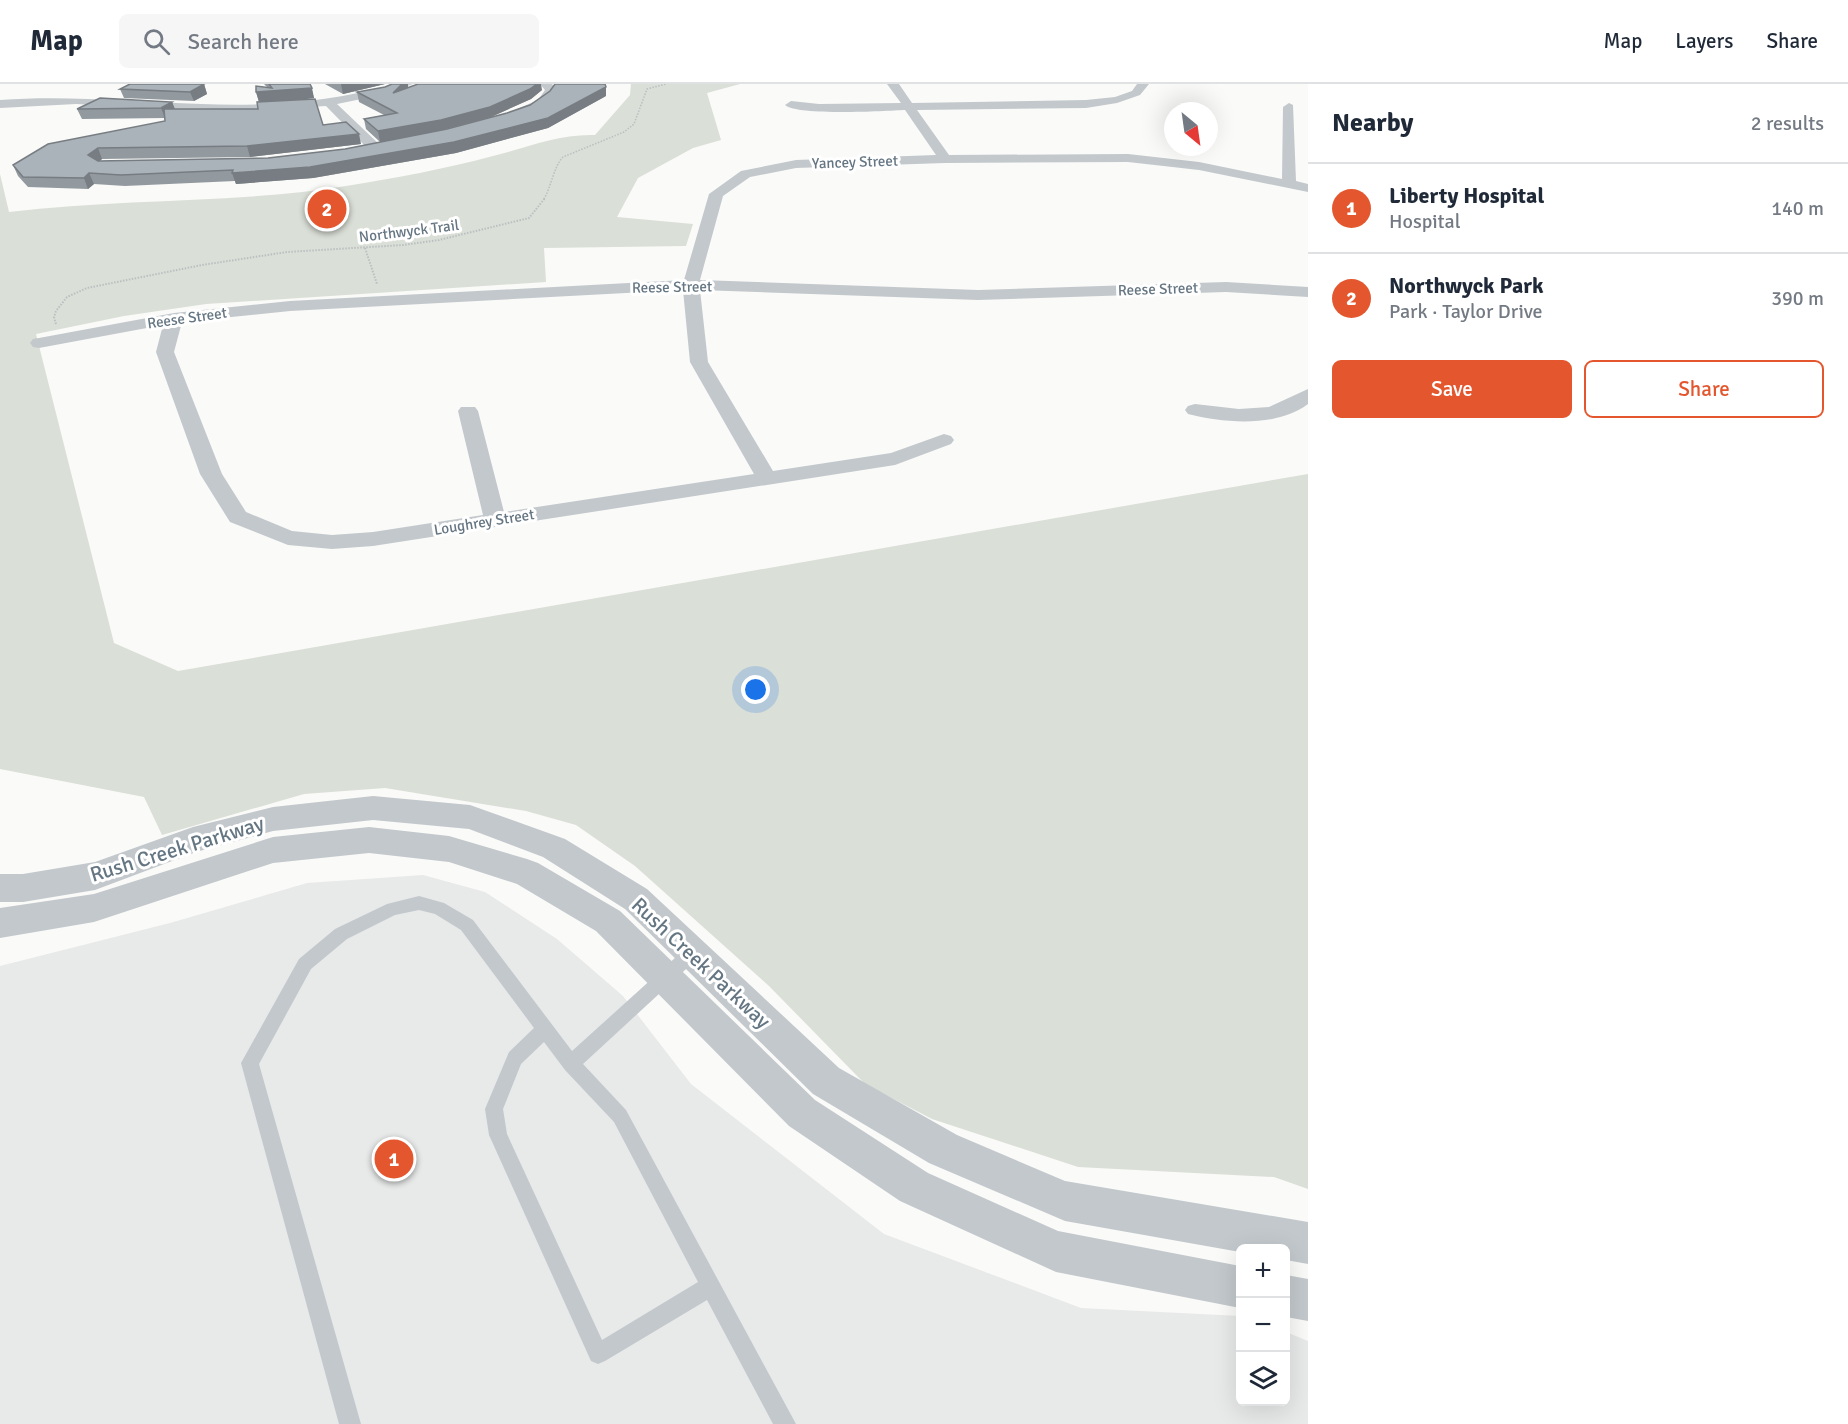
<!DOCTYPE html>
<html lang="en">
<head>
<meta charset="utf-8">
<style>
	body { margin:0; font-family:Signika,sans-serif; background:#f6f6f7; color:#1f2937 }
	.controls { position:absolute; right:18px; bottom:18px; display:grid; overflow:hidden; border-radius:9px; box-shadow:0 6px 24px #0002 }
	.controls button { width:54px; height:54px; display:grid; place-items:center; padding:0; border:0; border-bottom:2px solid #e0e1e3; background:#fff; color:#1f2937; font:30px sans-serif }
	.compass { position:absolute; left:1164px; top:18px; width:54px; height:54px; border-radius:50%; background:#fff; box-shadow:0 6px 24px #0002; rotate:151deg }
	.you { position:absolute; left:756px; top:606px; width:21px; height:21px; margin:-15px; border:4px solid #fff; border-radius:50%; background:#1a73e8; box-shadow:0 0 0 9px #1a73e833 }
	.badge { display:grid; place-items:center; width:39px; height:39px; border-radius:50%; background:#e4572e; color:#fff; font-size:20px; font-weight:700 }
	.pin { position:absolute; translate:-50% -50%; border:3px solid #fff; box-shadow:0 2px 6px #0006 }
	.list { margin:0; padding:0; list-style:none }
	h2 { display:flex; justify-content:space-between; align-items:center; height:78px; margin:0; padding:0 24px; font-size:26px }
	h2 small { font-size:20px; font-weight:400; color:#747a83 }
	.list li { display:grid; grid-template-columns:39px 1fr auto; gap:18px; align-items:center; box-sizing:border-box; height:90px; padding:0 24px; border-top:2px solid #e0e1e3 }
	.list b { display:block; font-size:22px; white-space:nowrap }
	.list p { margin:0; font-size:20px; white-space:nowrap; color:#747a83 }
	.list em { font-size:20px; font-style:normal; color:#747a83 }
	.actions { display:flex; gap:12px; padding:18px 24px }
	.actions a { flex:1; padding:14px 0; border:2px solid #e4572e; border-radius:9px; text-align:center; font-size:21px; color:#e4572e }
	.actions .main { background:#e4572e; color:#fff }
	.icon { flex:none; width:33px; height:33px; fill:none; stroke:currentColor; stroke-width:2; stroke-linecap:round; stroke-linejoin:round }
	.map { position:relative; flex:none; width:1308px; height:1340px; overflow:hidden }
	header { display:flex; align-items:center; gap:36px; box-sizing:border-box; height:84px; padding:0 30px; background:#fff; border-bottom:2px solid #e0e1e3 }
	header strong { font-size:28px }
	nav { display:flex; gap:33px; margin-inline-start:auto; font-size:21px }
	.search { width:420px; height:54px; background:#f6f6f7; display:flex; align-items:center; gap:15px; box-sizing:border-box; padding:0 21px; border-radius:9px; color:#747a83; font-size:22px }
	main { display:flex }
	aside { flex:1; background:#fff }
	.map>svg:first-child { display:block }
</style>
</head>
<body>
<header>
<strong>Map</strong>
<div class="search"><svg class="icon" aria-label="search" viewBox="0 0 24 24"><circle cx="10" cy="10" r="6"/><path d="M15 15l6 6"/></svg>Search here</div>
<nav><a>Map</a><a>Layers</a><a>Share</a></nav>
</header>
<main>
<div class="map">
<svg width="1308" height="1340" viewBox="0 0 1308 1340">
	<rect width="100%" height="100%" fill="#fafaf8"/>
	<path fill="#e8e9e9" d="M423,791L485,808L557,855L623,912L691,1000L884,1150L1081,1224L1240,1232V1318H1286V1248L1308,1257V1340H0V882L170,839L307,799Z"/>
	<path fill="#dadfd7" d="M631,0H740L707,9L721,56L693,64L638,94L617,133L693,140L686,162L544,164L546,198L206,220L124,232L36,250L114,559L178,587L1308,390V1105L1274,1093L1078,1083L932,1035L865,1000L769,902L635,782L576,741L526,727L385,704L304,710L162,751L144,713L0,685V90L9,128C121,114 235,120 346,102C395,94 445,85 493,72C529,63 558,50 595,51L630,11Z"/>
	<g fill="none" stroke-linecap="round" stroke-linejoin="round">
		<path stroke="#bbbfc2" stroke-width="1.5" stroke-dasharray="1.5 1.5" stroke-linecap="butt" d="M544,115C551,103 554,82 563,73L624,48L634,40L647,5L666,0"/>
		<path stroke="#bbbfc2" stroke-width="2" stroke-dasharray="1.5 1.5" stroke-linecap="butt" d="M365,164L377,200
			M56,240L54,233L56,227L67,213L87,204L202,181L287,168L403,161L439,156L529,134L545,114"/>
		<path fill="#c3c8cc" fill-rule="evenodd" d="M419,812L444,819L473,836L572,967L686,864L692,862L698,864L700,869L698,874L583,980L626,1026L796,1340H773L707,1216L605,1277L598,1280L591,1277L489,1051L485,1025L509,968L534,944L461,846L435,830L419,826L395,831L347,855L311,885L259,980L361,1340H339L241,979L299,875L335,845L387,820ZM544,958L565,986L614,1038L698,1198L602,1256L507,1050L503,1025L521,980Z"/>
		<path fill="#c3c8cc" fill-rule="evenodd" d="M395,0H413L386,10L337,20L380,61L381,64L375,68L370,67L326,22L228,28L76,20L0,24V16C67,11 133,18 201,20C266,23 332,18 395,0Z
			M540,0H552L557,6C548,18 533,34 517,31V25L538,16L545,6Z
			M887,0H899L912,19L1086,16L1115,13L1132,7L1137,0H1149L1140,11L1117,19L1086,24L917,26L949,71L1128,70L1199,78L1282,95L1283,23L1289,19L1293,21L1296,97L1308,100V108L1199,86L1128,78L945,79L796,84L750,93L723,112L700,196L978,206L1226,198L1308,203V213L1226,208L978,216L700,206L708,278L773,387L891,369L944,350L951,352L954,356L951,360L895,381L373,462L332,465L288,461L230,438L200,390L156,268L163,241L39,264L33,263L30,259L33,255L39,254L174,229L290,217L684,196L709,110L741,87L796,76L936,71L905,26C884,27 798,32 785,21L791,17L819,20L901,19ZM683,206L690,278L754,390L504,428L478,327L475,323H461L458,327L483,431L373,448L332,451L292,447L246,428L222,390L174,268L182,238L290,227Z
			M1308,305V320C1276,344 1224,339 1188,330L1185,326L1188,322L1195,320L1239,325L1269,323Z
			M373,712L470,721L565,755L647,805L839,984L957,1051L1065,1097L1308,1138V1180L1286,1176V1164H1240V1168L1065,1137L929,1079L813,1010L625,825L543,773L469,745L373,736L273,747L196,768L95,806L23,818H0V790H23L95,778L193,743L273,723Z
			M369,743L449,752L527,775L538,779L620,827L815,1016L928,1089L1058,1147L1240,1182V1224L1056,1188L900,1117L789,1042L596,847L517,800L449,778L369,769L273,779L94,838L0,854V824L94,810L273,753Z
			M1286,1191L1308,1195V1237L1286,1233Z"/>
	</g>
	<path fill="#929a9f" d="M204,0L207,10L194,17L124,14L120,5Z
		M264,0H310L314,14L259,18L256,8L267,3Z
		M325,0H385L343,10Z
		M392,0H408V4L542,6L531,15L491,33L442,46L380,58L366,45L364,35L384,31L359,18L357,8L385,3Z
		M606,12L548,44L456,69L313,94L236,100L235,97L125,102L94,100L88,105L28,103L18,92L13,81L165,37V34L82,35L77,25L172,18L175,25L323,41L361,60L250,73L102,75L100,77L268,74L345,65L447,45Z"/>
	<path fill="#777d82" d="M204,0L207,10L194,17L190,8Z
		M341,0H385L343,10Z
		M402,0H408V4L393,9Z
		M537,0H541L542,6L531,15L491,33L442,46L380,58L378,47Z
		M606,3V12L548,44L456,69L313,94L236,100L232,89L310,83Z
		M312,4L314,14L299,16L259,18L256,8Z
		M172,18L176,28L165,34L161,24Z
		M359,50L361,60L250,73L247,62Z
		M98,64L102,75L93,82L88,71Z
		M89,89L94,100L88,105L84,94Z"/>
	<path fill="#aab3b9" stroke="#777d82" stroke-width="1.5" d="M130,0H204L190,8L120,5Z
		M269,0H310L312,4L256,8V2L272,4Z
		M392,0H402L393,9L418,0H537L530,5L490,23L441,36L378,47L364,35L397,29L357,8L385,3Z
		M555,0H605L606,3L548,34L454,58L310,83L232,89L233,86L121,91L89,89L84,94L23,93L13,81L48,60L165,37L164,25H258L257,18L315,15L323,41L346,38L359,50L247,62L98,64L88,71L98,77L268,74L345,65L447,45L507,29L530,21L550,7Z
		M100,14L172,18L161,24L77,25Z"/>
	<g text-anchor="middle" stroke-width="6" stroke-linejoin="round" paint-order="stroke">
		<g font-size="15" fill="#657683" stroke="#fff">
			<text transform="translate(855 78) rotate(-2)" y="5">Yancey Street</text>
			<text transform="translate(409 147) rotate(-7)" y="5">Northwyck Trail</text>
			<text transform="translate(672 203) rotate(-1)" y="5">Reese Street</text>
			<text transform="translate(1158 205) rotate(-2)" y="5">Reese Street</text>
			<text transform="translate(187 234) rotate(-8)" y="5">Reese Street</text>
			<text transform="translate(484 438) rotate(-9)" y="5">Loughrey Street</text>
		</g>
		<g font-size="21" fill="#657683" stroke="#fff">
			<text transform="translate(177 765) rotate(-17)" y="7">Rush Creek Parkway</text>
			<text transform="translate(701 879) rotate(43)" y="7">Rush Creek Parkway</text>
		</g>
	</g>
</svg>
<div class="controls">
<button>+</button>
<button>−</button>
<button><svg class="icon" aria-label="layers" viewBox="0 0 24 24"><path d="M12 4l9 5-9 5-9-5zM3 14l9 5 9-5"/></svg></button>
</div>
<svg class="compass" viewBox="-18 -18 36 36"><path d="M0-13l5 13h-10z" fill="#e53935"/><path d="M0 13l5-13h-10z" fill="#747a83"/></svg>
<div class="you"></div>
<div class="pin badge" style="left:394px;top:1075px">1</div>
<div class="pin badge" style="left:327px;top:125px">2</div>
</div>
<aside>
<h2>Nearby<small>2 results</small></h2>
<ul class="list">
<li><span class="badge">1</span><div><b>Liberty Hospital</b><p>Hospital</p></div><em>140 m</em></li>
<li><span class="badge">2</span><div><b>Northwyck Park</b><p>Park · Taylor Drive</p></div><em>390 m</em></li>
</ul>
<div class="actions"><a class="main">Save</a><a>Share</a></div>
</aside>
</main>
</body>
</html>
